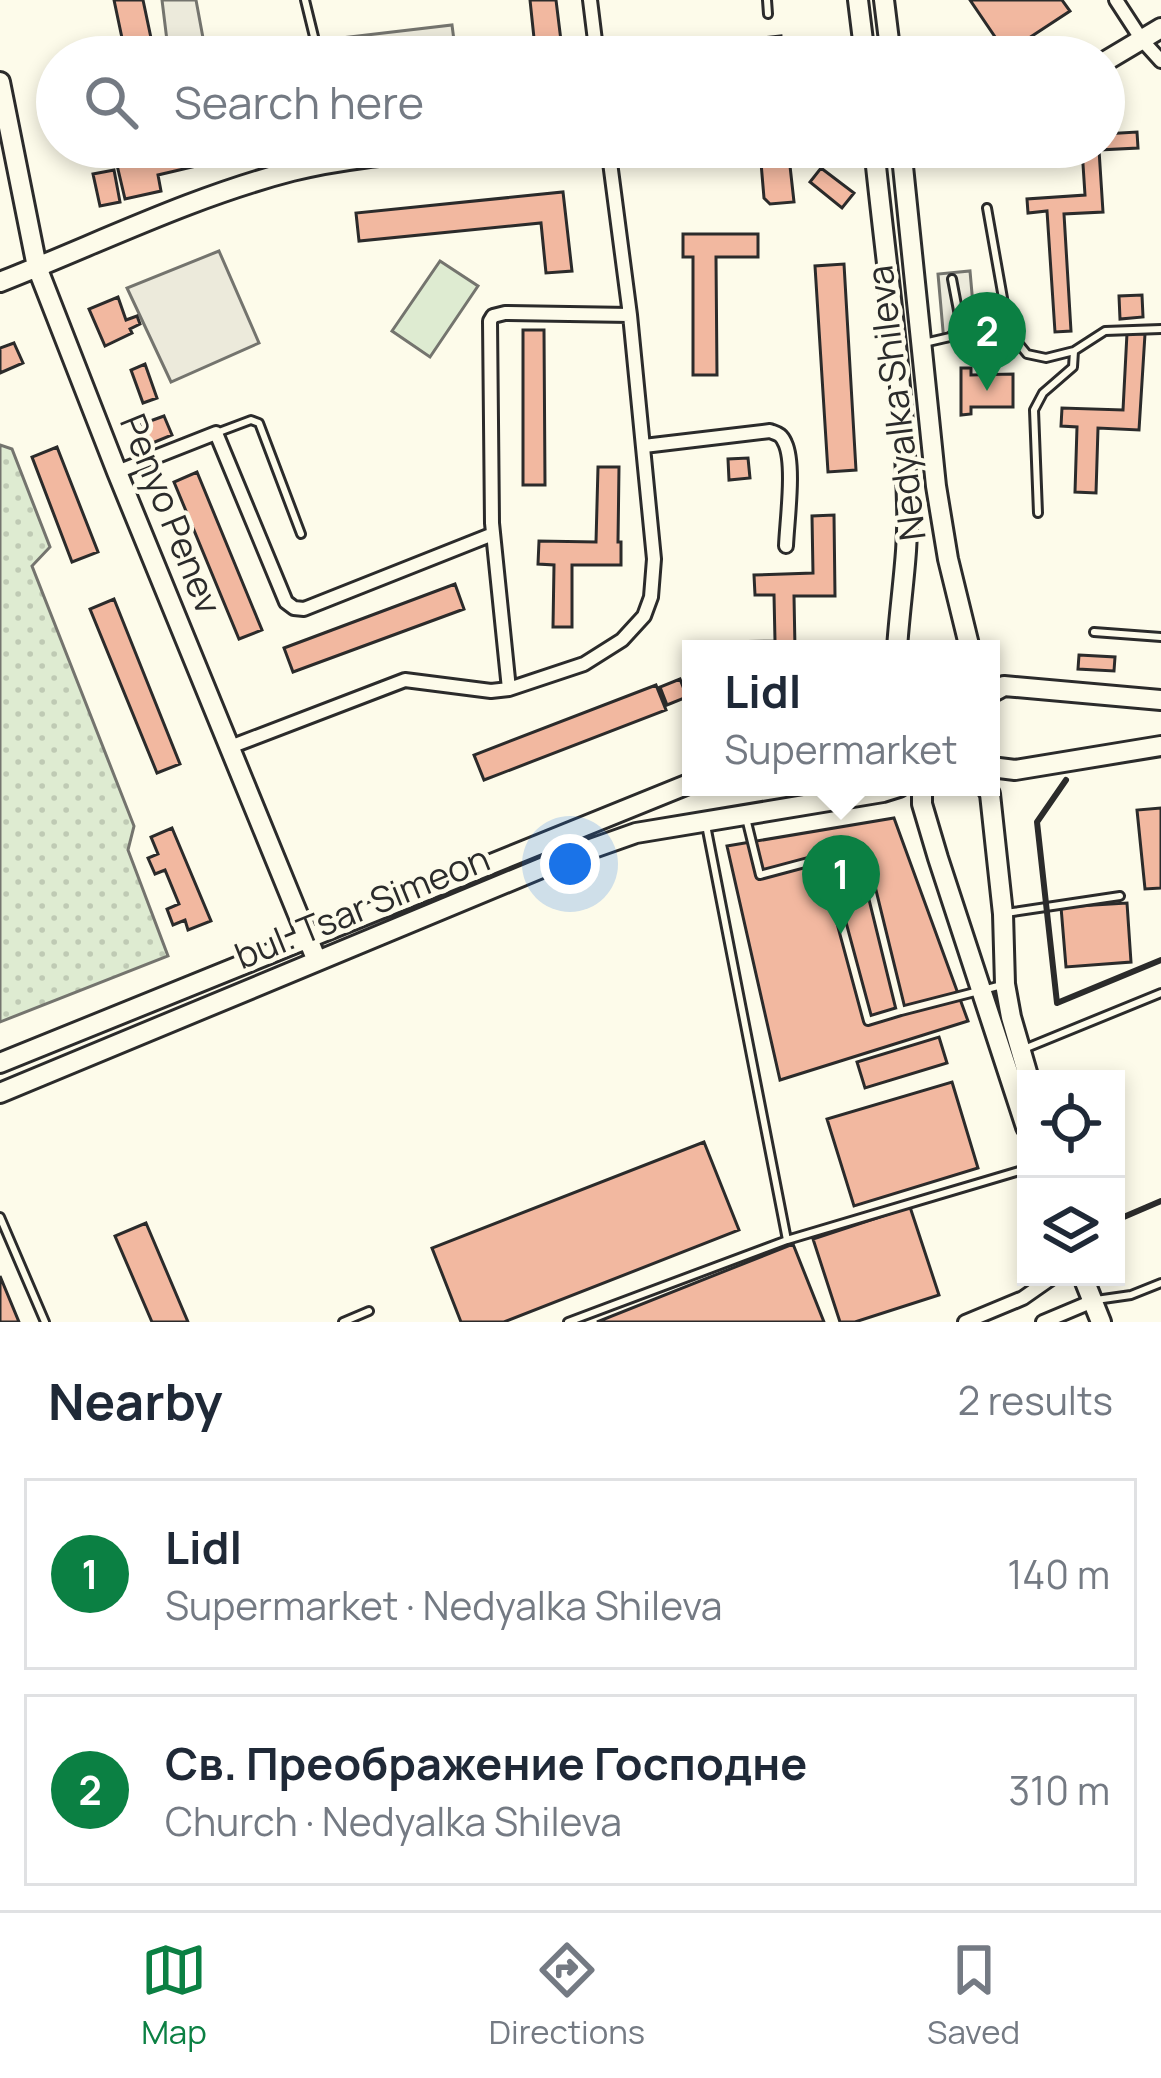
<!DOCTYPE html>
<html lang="en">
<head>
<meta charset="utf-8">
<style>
	body { margin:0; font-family:Manrope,sans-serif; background:#f2f2f3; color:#1f2937 }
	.controls { position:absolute; right:36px; bottom:36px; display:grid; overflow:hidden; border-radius:0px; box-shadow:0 6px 18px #0003 }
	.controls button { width:108px; height:108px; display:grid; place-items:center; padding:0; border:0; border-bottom:3px solid #e0e1e3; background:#fff; color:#1f2937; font:60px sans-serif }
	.you { position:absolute; left:570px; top:864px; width:42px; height:42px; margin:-30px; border:9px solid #fff; border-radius:50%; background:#1a73e8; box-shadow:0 0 0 18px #1a73e833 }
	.badge { display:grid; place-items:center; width:78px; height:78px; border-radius:50%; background:#0b8043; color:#fff; font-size:39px; font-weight:700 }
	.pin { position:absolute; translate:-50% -99px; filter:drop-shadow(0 3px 6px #0008) }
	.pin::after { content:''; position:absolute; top:63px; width:42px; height:36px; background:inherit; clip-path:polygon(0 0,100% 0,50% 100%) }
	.popup { position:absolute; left:682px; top:640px; width:318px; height:156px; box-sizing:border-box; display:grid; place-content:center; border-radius:0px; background:#fff; filter:drop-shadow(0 3px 9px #0005); font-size:39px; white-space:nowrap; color:#747a83 }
	.popup b { font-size:45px; color:#1f2937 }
	.popup::after { content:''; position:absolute; left:50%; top:100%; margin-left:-24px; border:24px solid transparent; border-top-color:#fff }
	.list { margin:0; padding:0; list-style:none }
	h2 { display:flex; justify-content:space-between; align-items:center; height:156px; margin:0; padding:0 48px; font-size:51px }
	h2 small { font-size:39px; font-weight:400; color:#747a83 }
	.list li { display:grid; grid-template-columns:78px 1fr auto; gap:36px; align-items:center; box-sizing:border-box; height:192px; margin:0 24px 24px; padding:0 24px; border:3px solid #e0e1e3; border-radius:0px }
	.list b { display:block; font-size:45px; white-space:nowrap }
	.list p { margin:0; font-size:39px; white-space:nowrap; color:#747a83 }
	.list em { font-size:39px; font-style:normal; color:#747a83 }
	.icon { flex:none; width:66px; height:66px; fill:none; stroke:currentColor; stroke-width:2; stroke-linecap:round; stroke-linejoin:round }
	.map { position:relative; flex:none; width:1161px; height:1322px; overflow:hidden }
	.search { position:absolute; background:#fff; box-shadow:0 6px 18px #0003; left:36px; right:36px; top:36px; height:132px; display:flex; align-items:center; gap:30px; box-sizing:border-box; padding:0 42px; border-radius:66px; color:#747a83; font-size:45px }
	.sheet { height:588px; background:#fff }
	nav { display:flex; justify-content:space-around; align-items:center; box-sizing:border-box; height:168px; border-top:3px solid #e0e1e3; background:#fff; font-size:33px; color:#747a83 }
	nav a { display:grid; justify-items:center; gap:6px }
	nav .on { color:#0b8043 }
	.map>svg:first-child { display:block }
</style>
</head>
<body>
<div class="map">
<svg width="1161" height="1322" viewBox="0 0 1161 1322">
	<defs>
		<pattern id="grass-dots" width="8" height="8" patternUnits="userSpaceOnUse" patternTransform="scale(3)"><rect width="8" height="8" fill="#deebd1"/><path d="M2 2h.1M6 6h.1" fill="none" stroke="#bfcab4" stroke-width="1.8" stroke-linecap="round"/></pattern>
	</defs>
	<rect width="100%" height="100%" fill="#fdfbea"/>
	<path fill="url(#grass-dots)" stroke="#74746e" stroke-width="3" d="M0,445L12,449L50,547L32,566L134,826L128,850L168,956L0,1022Z"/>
	<path fill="#deebd1" stroke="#74746e" stroke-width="3" d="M440,261L478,286L430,357L392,331Z"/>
	<path fill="#eceadb" stroke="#74746e" stroke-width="3" d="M162,0H196L206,54L452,25L456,56L169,57Z
		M219,251L259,343L171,382L127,288Z
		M970,271L976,339L944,342L938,274Z"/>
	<path fill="#f2b8a0" stroke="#2b2b2b" stroke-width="3" d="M114,0H143L155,57H126Z
		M530,0H556L563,57H536Z
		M970,0H1062L1070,11L1006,53Z
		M781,36L783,57H624V52Z
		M1137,132L1138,148L1099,150L1103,212L1064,214L1071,331L1055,332L1047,211L1028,213L1027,199L1085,195L1082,149L1065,150V147H1104V134Z
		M240,147L199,156L201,165L158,175L161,191L125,199L113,148Z
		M788,148L794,202L770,204L764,198L760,151Z
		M821,168L854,193L842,208L810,182Z
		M114,170L120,202L100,206L93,174Z
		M563,192L572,271L546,273L541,223L359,241L356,213Z
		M683,234H758V257H716L717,375H693V257H683Z
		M844,264L856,470L828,472L815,266Z
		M1142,295L1143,317L1120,319L1119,296Z
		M118,297L126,320L137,316L140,324L130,329L132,333L105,346L89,309Z
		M523,330H544L545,485H523Z
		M1127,333L1145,334L1139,430L1098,428L1096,493L1075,492L1077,427L1061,426L1062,408L1123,410Z
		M14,343L23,363L0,373V348Z
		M145,364L157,398L143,403L131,370Z
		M961,368H971V375L1013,374V407H971V414L961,415Z
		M164,416L172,435L150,444L142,424Z
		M57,447L98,552L72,562L32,457Z
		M748,458L750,478L729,480L728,459Z
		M598,467H619L618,542H621V565H572V627H553L554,565L538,564L539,541L596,542Z
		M197,472L262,630L239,639L174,482Z
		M834,515L835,596H794L795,649H716V642L775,641L774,595H755L754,575L813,573L812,516Z
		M455,584L464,609L293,672L284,648Z
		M114,599L180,764L157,773L90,609Z
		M1079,655L1115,657L1114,671L1078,669Z
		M680,679L687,697L667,705L660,687Z
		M656,685L666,710L484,780L474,755Z
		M1161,808V888L1145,889L1137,810Z
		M894,818L968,1021L780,1080L727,846Z
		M172,828L211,921L188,930L185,920L173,925L167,909L179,904L165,870L155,874L148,858L158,854L151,837Z
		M1127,903L1131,962L1066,967L1061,907Z
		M939,1037L947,1063L865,1088L857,1062Z
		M952,1082L978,1168L854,1206L827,1119Z
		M704,1142L739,1230L504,1322H461L432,1248Z
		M910,1207L939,1295L855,1322H840L813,1239Z
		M146,1223L188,1322H152L115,1236Z
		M793,1244L824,1322H597Z
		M0,1276L19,1322H0Z"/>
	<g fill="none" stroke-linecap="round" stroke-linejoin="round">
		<defs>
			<path id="lane" d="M305,0L318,53
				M767,0L768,14
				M987,208L1009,332L1027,354L1046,358L1074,351L1105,331L1161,329
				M924,343L950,337L961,326L952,279
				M219,432L251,420L259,423L301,534
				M1038,513L1034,410L1043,393L1073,367L1074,351
				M1094,632L1161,637
				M746,818L760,875L861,848L901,1011L1002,985
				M706,825L787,1240
				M824,858L868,1021L901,1011
				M1006,913L1120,896
				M1024,1049L1161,993
				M0,1217L45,1322
				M1096,1300L1131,1295L1161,1283
				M343,1322L369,1311
				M568,1322L787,1240L1026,1169"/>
			<path id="street" d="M590,0L597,57
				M1116,0L1142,40L1161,61
				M644,446L770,431C778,434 781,434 785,443C795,464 787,521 786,546
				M117,472L216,433L286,602L294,608L304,609L493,534
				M509,689L492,523L490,321L493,316L505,313L630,315
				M230,747L405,680L491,691L509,689L584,664L622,640L644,616L651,597L654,559L630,315L608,147
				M965,1322L1023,1298L1053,1277
				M1043,1322L1093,1301"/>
			<path id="secondary" d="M858,0L865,57
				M884,0L891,57
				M1104,62L1161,28
				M0,82L37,267L117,472L317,961
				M874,147C886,265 904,384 907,503C909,552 900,600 897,649
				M901,147L936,486L948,559L970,649
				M0,282C97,244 191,197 292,171C352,156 413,153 474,147
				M991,693L1004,686L1161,700
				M991,767L1015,770L1161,746
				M922,787V804L938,858L1026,1127
				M986,787L990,794L1003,914L1005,984L1011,1017L1029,1079
				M0,1063L691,783
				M0,1093L568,857L636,833L883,792L899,787
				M1083,1277L1101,1322"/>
		</defs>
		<use href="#lane" stroke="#2b2b2b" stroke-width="12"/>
		<use href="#street" stroke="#2b2b2b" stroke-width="18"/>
		<use href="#secondary" stroke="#2b2b2b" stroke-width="24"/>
		<use href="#lane" stroke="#fdfbea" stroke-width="6"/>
		<use href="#street" stroke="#fdfbea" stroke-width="12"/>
		<use href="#secondary" stroke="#fdfbea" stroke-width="18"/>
		<path stroke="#2b2b2b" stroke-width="6" d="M1066,780L1037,822L1057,1003L1161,960
			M1119,1219L1161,1201"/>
	</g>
	<g text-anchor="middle" stroke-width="9" stroke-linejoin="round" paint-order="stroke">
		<g font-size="36" fill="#2b2b2b" stroke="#fdfbea">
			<text transform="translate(896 403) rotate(-97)" y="13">Nedyalka Shileva</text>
			<text transform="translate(171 514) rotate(68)" y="13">Penyo Penev</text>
			<text transform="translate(362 907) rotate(-22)" y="13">bul. Tsar Simeon</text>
		</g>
	</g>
</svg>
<div class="controls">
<button><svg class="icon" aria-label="locate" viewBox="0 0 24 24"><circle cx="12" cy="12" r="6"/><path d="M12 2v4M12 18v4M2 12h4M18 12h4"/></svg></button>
<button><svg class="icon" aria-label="layers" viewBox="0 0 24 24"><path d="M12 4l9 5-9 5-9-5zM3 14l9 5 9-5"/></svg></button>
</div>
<div class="you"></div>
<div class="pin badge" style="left:841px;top:934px">1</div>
<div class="popup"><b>Lidl</b>Supermarket</div>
<div class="pin badge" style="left:987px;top:391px">2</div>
<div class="search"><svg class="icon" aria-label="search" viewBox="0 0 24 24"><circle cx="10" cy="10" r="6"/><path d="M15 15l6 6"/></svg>Search here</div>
</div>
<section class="sheet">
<h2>Nearby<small>2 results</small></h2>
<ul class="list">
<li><span class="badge">1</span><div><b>Lidl</b><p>Supermarket · Nedyalka Shileva</p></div><em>140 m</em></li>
<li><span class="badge">2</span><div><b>Св. Преображение Господне</b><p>Church · Nedyalka Shileva</p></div><em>310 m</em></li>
</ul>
</section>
<nav>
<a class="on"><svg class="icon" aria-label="map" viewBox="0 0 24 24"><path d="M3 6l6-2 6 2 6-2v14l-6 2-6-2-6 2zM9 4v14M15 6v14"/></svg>Map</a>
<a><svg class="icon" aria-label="directions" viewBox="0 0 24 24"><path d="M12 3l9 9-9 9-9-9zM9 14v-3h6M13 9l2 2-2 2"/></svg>Directions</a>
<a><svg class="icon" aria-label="saved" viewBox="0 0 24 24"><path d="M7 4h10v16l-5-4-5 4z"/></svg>Saved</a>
</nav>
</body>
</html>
